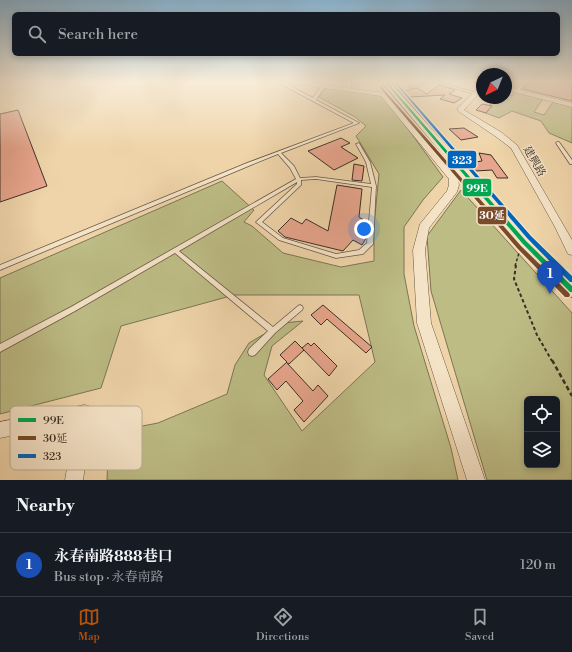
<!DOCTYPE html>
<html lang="en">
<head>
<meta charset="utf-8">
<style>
	body { margin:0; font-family:"Libre Bodoni","Noto Serif TC",serif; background:#20242c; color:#f1f3f6 }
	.controls { position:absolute; right:12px; bottom:12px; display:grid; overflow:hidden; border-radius:6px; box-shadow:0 2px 6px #0003 }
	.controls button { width:36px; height:36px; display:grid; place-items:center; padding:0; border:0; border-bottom:1px solid #363941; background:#171b24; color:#f1f3f6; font:20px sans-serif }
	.compass { position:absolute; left:476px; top:68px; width:36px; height:36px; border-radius:50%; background:#171b24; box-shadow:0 2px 6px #0003; rotate:223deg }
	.you { position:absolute; left:364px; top:229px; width:14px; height:14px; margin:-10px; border:3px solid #fff; border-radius:50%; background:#1a73e8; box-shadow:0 0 0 6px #1a73e833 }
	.badge { display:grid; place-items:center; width:26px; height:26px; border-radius:50%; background:#b45309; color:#fff; font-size:13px; font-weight:700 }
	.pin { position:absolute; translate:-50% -33px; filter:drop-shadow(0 1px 2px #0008) }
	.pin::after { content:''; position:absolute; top:21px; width:14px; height:12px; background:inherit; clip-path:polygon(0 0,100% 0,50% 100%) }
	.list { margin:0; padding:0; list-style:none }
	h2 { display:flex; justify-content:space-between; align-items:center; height:52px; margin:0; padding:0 16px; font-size:17px }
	h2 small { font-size:13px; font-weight:400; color:#9ea1a6 }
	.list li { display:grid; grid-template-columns:26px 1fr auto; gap:12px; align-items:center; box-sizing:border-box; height:64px; padding:0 16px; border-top:1px solid #363941 }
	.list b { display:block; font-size:15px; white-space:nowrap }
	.list p { margin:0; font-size:13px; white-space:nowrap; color:#9ea1a6 }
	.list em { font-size:13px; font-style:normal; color:#9ea1a6 }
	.icon { flex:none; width:22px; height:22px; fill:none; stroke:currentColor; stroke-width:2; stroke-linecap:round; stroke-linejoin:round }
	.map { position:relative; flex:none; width:572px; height:480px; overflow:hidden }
	.search { position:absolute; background:#171b24; box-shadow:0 2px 6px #0003; left:12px; right:12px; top:12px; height:44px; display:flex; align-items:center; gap:10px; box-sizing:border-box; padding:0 14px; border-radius:6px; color:#9ea1a6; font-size:15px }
	.sheet { height:116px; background:#171b24 }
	nav { display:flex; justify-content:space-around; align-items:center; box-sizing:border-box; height:56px; border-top:1px solid #363941; background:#171b24; font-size:11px; color:#9ea1a6 }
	nav a { display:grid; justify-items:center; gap:2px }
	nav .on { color:#b45309 }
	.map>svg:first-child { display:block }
</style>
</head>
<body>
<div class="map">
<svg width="572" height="480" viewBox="0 0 572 480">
	<rect width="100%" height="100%" fill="#efd4a9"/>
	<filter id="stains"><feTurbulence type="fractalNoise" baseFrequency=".005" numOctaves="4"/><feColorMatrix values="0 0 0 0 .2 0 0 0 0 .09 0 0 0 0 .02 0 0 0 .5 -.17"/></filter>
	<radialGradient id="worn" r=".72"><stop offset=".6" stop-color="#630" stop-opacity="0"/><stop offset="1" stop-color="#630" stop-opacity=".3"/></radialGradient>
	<path fill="#bdbc85" stroke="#7c7656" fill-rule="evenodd" d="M326,88L370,92L384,96L443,177L423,200L404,227V274L414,326L451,448L458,480H107L108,453L132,428L158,423L227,394L235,365L249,343L283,323L303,321L272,346L264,375L302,431L375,362L359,295H234L121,326L101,388L0,414V278L222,181L254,210L244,222L252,226L283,253L341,267L374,261V226L379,174L356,136L366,126L355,117L319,97Z
		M514,92L543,99L534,112L544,115L553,102L572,106V143L549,133L541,121L512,111L499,118L483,112L496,98H506V94L512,96Z
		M461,190L572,313V480H487L431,291L427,236ZM527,399H557V465H527Z"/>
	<path fill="#e7a58d" stroke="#3c3026" d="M528,82H559L572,85V101L523,89Z
		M439,85L455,90L449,94L462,98L454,103L440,99L445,95L410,97L404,91L417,88L427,94Z
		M482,104L492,106L486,113L476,110Z
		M18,110L47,186L0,202V114Z
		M464,128L478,137L461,140L449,129Z
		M341,138L350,143L341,147L358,158L334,170L308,151Z
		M479,153L491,155L508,178H497L492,170L475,171L468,163L482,161Z
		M354,164L364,166L362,181L352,180Z
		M337,185L362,189L359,217L367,222V227L360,234L366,238L362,245L353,240L343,251L285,237L278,231L291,218L302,224L306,219L328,231Z
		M323,305L372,347L366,353L327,319L321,325L311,315Z
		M295,341L304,350L289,364L287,363L313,391L318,385L328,396L304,422L294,410L303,401L286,381L277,390L268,379L287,362L280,355Z
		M308,343L311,346L314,343L337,366L329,376L302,348Z"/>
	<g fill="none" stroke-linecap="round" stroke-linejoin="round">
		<defs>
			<path id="service" d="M281,82H283L313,98L322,85H324L325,86L316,100L359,123L281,153L294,166L300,178L316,177L371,184L366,162L356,144L359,143L370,162L376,186L373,244L363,254L336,258L279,240L257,223L256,222L257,221L297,184V182L179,251L273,327L298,306L300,305L302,306L303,308L302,310L275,333L255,355L252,356L249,355L248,352L249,349L268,331L175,253L75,311L0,352V344L71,307L296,179L290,168L278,154L251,165L0,270V265L247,163L354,123L281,84ZM316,179L372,187L367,243L359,250L336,254L283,238L262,222L301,185V180Z
				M347,82H351L350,89L347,88Z
				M429,82H433L411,88L409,87Z
				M433,82H437L478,93L475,94Z
				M523,82H526L518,92H516L515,91Z
				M557,142H559L572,160V164H570L556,143Z"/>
			<path id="minor" d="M277,82H303L385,93L458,179L459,185L457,192L429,228L425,250L431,323L485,480H467L417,323L413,250L420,224L447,191L449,185V179L381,96L290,83L282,85Z
				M568,82H572V84L569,83Z
				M482,84V90L464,110L501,132L517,145L572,240V255L568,254L555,227L511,148L495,136L458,111V108Z
				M506,86L572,103V107L506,90Z
				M85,405L91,407L93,413L83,480H65L75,423L0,438V422Z"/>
			<path id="tertiary" d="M382,82H390L529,238L572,280V297L566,295L519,246Z"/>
		</defs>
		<use href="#service" stroke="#695947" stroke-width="1.5"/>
		<use href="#minor" stroke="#695947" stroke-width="1"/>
		<use href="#tertiary" stroke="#695947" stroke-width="2"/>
		<path stroke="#3c3026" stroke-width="1.5" stroke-dasharray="3 2" stroke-linecap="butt" d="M515,266L519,253"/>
		<path stroke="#3c3026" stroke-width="2" stroke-dasharray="3.5 2.5" stroke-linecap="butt" d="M516,265L514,279L537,335L552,361"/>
		<path stroke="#3c3026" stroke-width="2.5" stroke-dasharray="4.5 3" stroke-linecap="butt" d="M552,360L572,396"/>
		<use href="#service" fill="#f5e3c7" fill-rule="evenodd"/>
		<use href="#minor" fill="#f5e3c7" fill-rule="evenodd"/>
		<use href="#tertiary" fill="#f5e3c7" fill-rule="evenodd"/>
		<defs>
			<path id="bus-1" d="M385,82H387L526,241L572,286V292H570L522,243Z"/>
			<path id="bus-2" d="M381,86L521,246L569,293L570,295L569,297H565L517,248L380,88V87Z"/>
			<path id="bus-3" d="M394,82H396L531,236L572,276V282H570L527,238Z"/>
		</defs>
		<use href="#bus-1" stroke="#f5e3c7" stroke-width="3"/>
		<use href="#bus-2" stroke="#f5e3c7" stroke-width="3"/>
		<use href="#bus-3" stroke="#f5e3c7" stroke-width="3"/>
		<use href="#bus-1" fill="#00a651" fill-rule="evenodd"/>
		<use href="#bus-2" fill="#7a4b2a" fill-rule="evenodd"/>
		<use href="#bus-3" fill="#0065bd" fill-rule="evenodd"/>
	</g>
	<linearGradient id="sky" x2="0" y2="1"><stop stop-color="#8ab5d3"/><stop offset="0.55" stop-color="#f8ecd8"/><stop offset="1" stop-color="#f8ecd8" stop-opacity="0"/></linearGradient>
	<rect width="572" height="149" fill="url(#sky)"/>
	<g text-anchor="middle" stroke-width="3" stroke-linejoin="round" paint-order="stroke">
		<g font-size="11" fill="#3c3026" stroke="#f5e3c7">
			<text transform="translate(535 161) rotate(60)" y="4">建興路</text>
		</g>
	</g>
	<rect x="10" y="406" width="132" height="64" rx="6" fill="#f5e3c7" stroke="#bead97" stroke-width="1"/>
	<rect x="18" y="418" width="18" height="4" fill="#00a651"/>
	<rect x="18" y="436" width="18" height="4" fill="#7a4b2a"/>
	<rect x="18" y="454" width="18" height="4" fill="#0065bd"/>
	<g font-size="11" fill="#3c3026">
		<text x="43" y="424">99E</text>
		<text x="43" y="442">30延</text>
		<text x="43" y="460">323</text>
	</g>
	<g stroke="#f5e3c7" stroke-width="1.5">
		<rect x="447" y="150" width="30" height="19" rx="4" fill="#0065bd"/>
		<rect x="462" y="178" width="30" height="19" rx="4" fill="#00a651"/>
		<rect x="477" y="206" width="30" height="19" rx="4" fill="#7a4b2a"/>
	</g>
	<g font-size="11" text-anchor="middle" font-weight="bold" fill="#fff">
		<text x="462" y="164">323</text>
		<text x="477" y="192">99E</text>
		<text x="492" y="219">30延</text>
	</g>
	<rect width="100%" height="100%" filter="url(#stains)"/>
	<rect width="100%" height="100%" fill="url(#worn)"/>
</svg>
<div class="controls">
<button><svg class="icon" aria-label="locate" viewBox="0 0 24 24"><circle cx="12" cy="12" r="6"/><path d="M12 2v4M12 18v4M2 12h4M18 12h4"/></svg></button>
<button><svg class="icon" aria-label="layers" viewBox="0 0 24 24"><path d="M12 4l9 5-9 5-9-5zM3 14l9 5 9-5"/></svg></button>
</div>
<svg class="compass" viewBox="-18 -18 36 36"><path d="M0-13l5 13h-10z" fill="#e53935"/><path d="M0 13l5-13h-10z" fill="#9ea1a6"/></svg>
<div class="you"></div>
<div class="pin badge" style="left:550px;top:294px;background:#1a4fb4">1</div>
<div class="search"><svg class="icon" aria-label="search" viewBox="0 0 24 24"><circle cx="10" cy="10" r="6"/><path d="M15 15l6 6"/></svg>Search here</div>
</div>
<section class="sheet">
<h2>Nearby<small></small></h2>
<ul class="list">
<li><span class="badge" style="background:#1a4fb4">1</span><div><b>永春南路888巷口</b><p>Bus stop · 永春南路</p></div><em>120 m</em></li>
</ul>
</section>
<nav>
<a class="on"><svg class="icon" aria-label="map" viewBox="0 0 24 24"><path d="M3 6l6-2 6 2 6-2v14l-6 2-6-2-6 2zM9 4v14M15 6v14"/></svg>Map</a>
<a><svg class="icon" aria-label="directions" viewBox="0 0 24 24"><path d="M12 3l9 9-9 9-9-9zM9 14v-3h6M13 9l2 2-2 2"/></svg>Directions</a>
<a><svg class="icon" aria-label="saved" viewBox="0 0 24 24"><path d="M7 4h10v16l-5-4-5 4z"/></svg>Saved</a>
</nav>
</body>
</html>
